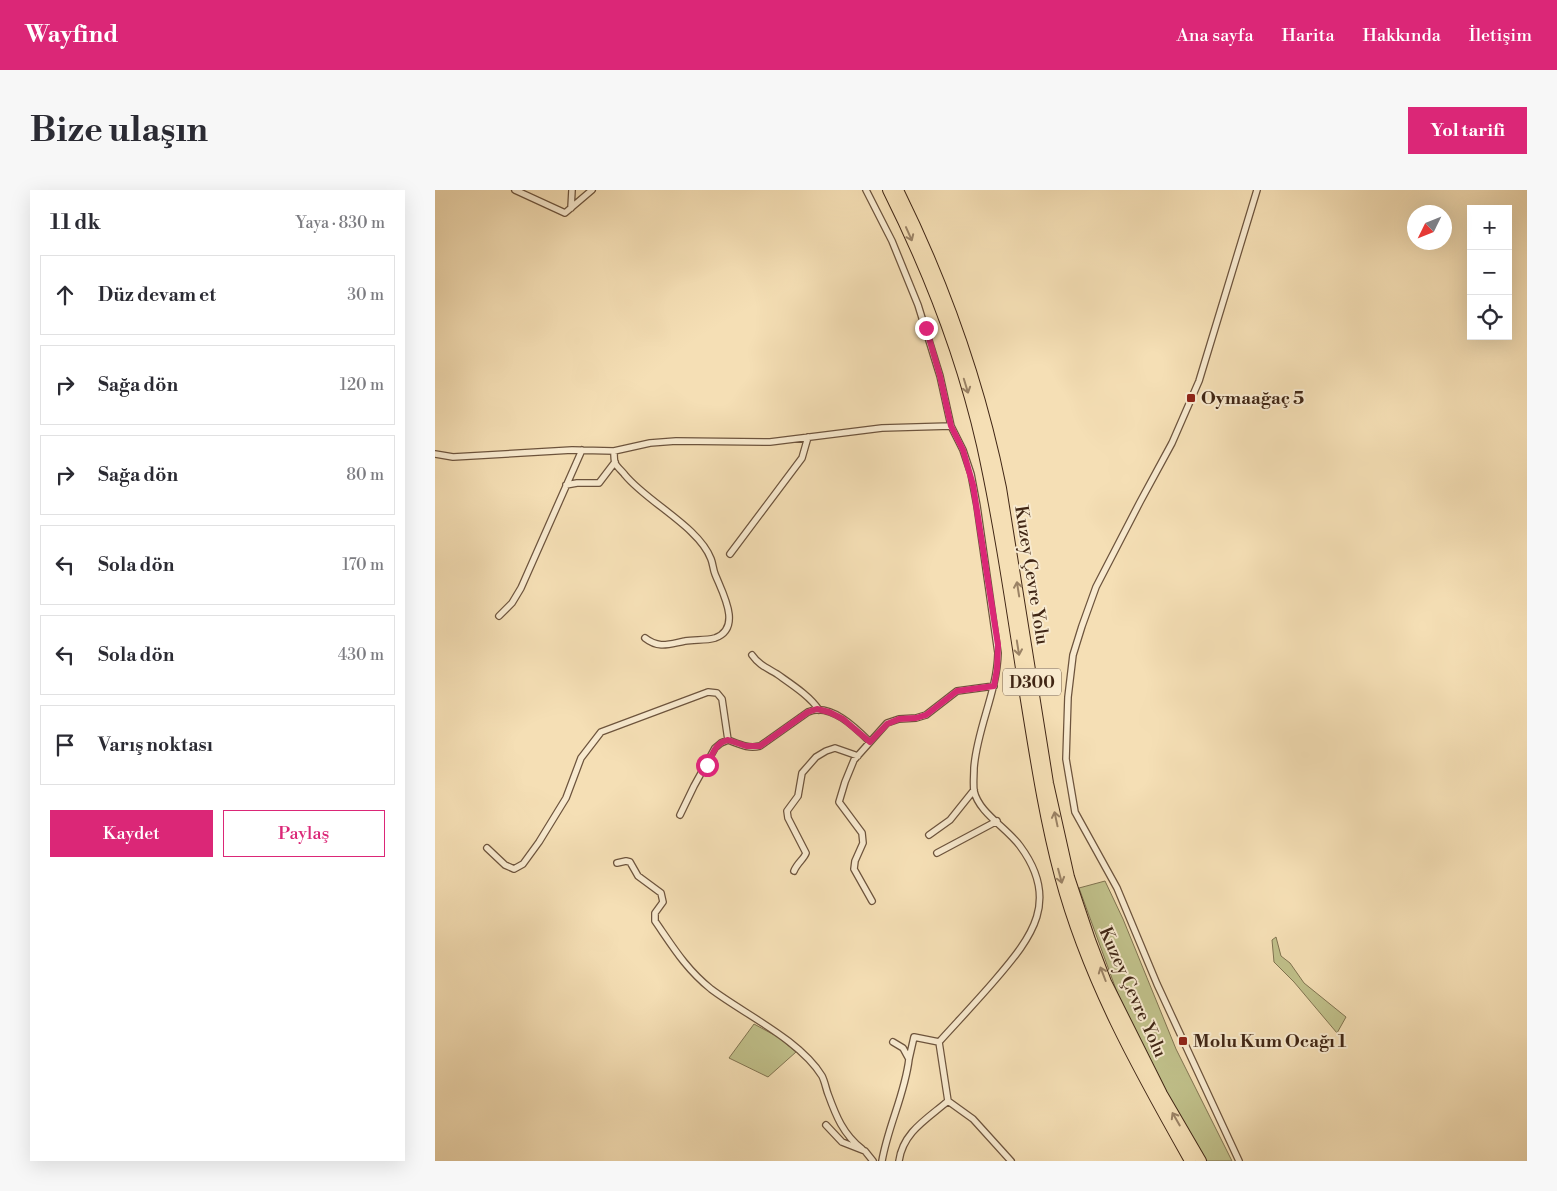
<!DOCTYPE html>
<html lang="tr">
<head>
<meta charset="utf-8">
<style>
	body { margin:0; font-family:"Libre Bodoni",serif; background:#f7f7f7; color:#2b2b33 }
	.controls { position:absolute; right:15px; top:15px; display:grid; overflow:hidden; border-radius:0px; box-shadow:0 5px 20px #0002 }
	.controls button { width:45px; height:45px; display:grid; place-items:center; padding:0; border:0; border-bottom:1px solid #e1e1e2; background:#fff; color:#2b2b33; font:25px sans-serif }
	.compass { position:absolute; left:972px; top:15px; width:45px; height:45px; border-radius:50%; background:#fff; box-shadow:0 5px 20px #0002; rotate:227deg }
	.stop { position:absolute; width:15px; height:15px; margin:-11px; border:4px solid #db2777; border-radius:50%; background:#fff }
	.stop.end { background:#db2777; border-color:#fff; box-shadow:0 1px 5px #0008 }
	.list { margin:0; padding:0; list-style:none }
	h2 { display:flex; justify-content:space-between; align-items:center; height:65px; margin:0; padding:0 20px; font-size:21px }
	h2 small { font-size:16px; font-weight:400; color:#7c7c81 }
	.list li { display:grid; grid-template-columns:32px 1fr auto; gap:15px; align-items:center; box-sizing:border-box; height:80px; margin:0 10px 10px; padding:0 10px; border:1px solid #e1e1e2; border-radius:0px }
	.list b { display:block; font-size:19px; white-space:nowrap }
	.list em { font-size:16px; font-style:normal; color:#7c7c81 }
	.actions { display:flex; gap:10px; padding:15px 20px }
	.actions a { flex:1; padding:11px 0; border:1px solid #db2777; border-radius:0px; text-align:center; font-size:18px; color:#db2777 }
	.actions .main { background:#db2777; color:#fff }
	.icon { flex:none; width:28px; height:28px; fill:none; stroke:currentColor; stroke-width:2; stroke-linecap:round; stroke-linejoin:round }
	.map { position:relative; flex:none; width:1092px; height:971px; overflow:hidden; border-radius:0px }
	header { display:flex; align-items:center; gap:30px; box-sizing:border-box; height:70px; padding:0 25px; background:#db2777; color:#fff }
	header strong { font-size:24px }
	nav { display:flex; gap:28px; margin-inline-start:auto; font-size:18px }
	.intro { display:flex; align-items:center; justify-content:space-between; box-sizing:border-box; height:120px; padding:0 30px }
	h1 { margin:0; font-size:35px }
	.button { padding:12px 22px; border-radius:0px; background:#db2777; color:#fff; font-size:18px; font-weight:700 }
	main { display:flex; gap:30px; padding:0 30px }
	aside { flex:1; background:#fff; border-radius:0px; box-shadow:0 5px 20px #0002 }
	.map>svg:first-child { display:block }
</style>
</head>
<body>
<header>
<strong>Wayfind</strong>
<nav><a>Ana sayfa</a><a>Harita</a><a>Hakkında</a><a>İletişim</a></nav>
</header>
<div class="intro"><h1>Bize ulaşın</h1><a class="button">Yol tarifi</a></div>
<main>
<aside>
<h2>11 dk<small>Yaya · 830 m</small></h2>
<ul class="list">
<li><svg class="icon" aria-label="ahead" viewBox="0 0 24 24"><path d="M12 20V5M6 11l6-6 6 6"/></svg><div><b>Düz devam et</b></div><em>30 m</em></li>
<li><svg class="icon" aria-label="right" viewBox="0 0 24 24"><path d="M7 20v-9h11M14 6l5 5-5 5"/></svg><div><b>Sağa dön</b></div><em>120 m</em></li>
<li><svg class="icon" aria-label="right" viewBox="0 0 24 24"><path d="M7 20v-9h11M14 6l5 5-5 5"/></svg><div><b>Sağa dön</b></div><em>80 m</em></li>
<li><svg class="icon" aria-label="left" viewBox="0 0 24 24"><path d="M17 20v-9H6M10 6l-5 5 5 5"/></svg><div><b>Sola dön</b></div><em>170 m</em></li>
<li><svg class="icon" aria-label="left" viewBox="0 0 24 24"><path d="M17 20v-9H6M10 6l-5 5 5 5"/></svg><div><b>Sola dön</b></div><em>430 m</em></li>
<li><svg class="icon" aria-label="arrive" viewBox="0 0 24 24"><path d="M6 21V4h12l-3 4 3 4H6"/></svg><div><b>Varış noktası</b></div></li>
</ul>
<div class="actions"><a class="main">Kaydet</a><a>Paylaş</a></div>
</aside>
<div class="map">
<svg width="1092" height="971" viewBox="0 0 1092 971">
	<rect width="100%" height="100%" fill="#f5dfb5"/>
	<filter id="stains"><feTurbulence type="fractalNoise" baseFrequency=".004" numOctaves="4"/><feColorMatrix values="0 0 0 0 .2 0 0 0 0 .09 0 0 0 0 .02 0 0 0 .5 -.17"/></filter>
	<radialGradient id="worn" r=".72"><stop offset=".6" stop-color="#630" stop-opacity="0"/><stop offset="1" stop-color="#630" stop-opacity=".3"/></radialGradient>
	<path fill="#c0c08a" stroke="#807350" d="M670,691L688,729L741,859L797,971H770L729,899L686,813L644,698Z
		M841,747L846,766L855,773L869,793L911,827L902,843L859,792L839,772L837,750Z
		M319,834L343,847L361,862L333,887L294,868Z"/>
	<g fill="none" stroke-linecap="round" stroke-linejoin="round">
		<defs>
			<path id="street" d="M80,0L130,23L157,0
				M431,0L457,51L483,115L505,186L516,236L528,260L536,284L542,316L563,463C562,503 542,538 539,578C539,586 538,593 539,601C544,623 571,637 585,656C625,710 598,746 560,790C542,811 523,831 504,852
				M136,18L137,0
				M179,261C179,265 179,270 180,273C182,277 187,281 190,285C212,312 264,337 276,369C278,374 278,379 280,384C287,402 308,438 280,448C270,451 259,449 250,451C234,454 224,459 210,448
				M0,264L18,267L137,260L179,261L215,253L241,251L335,252L447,238L516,236
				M131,295L142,293H164L180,272
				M295,364L367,268L373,247
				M64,426L77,413L86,398L147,260
				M317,465C324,475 332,478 342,484C356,494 375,506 384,520
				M245,625L259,596L280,558L286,553L293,550
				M494,645L515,630L539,600
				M52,658L70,675L79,679L88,674L104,652L131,608L146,568L166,542L273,502L282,503L287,509L293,550C304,554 313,559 325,556L373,522C395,512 421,538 435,552
				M502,663L562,631
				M182,673L191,671L195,672L203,686L226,703L228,712L220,723V731C238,757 251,779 276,799C309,824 365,850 387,886C390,892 391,899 393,904C401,926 408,944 427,959
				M359,681C362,673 369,669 371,663L353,628L352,621L363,606L367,583L381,567L391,561L400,558L423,566
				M437,711L419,679L420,671L428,653L427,643L404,612L410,592L419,570L452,533L464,529L481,528L491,525L522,501L559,496
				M504,852L513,911L538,929L576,971
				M474,869L479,847L504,852
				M391,935L407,952L430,961L438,971
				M447,971C453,936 470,904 474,869L468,858L458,852
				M464,971C468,942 492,929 513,911
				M804,971L722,794L682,698L640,622L631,569L633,507L638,465L647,436L661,397L705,312L737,253L764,191L822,0"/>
			<path id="highway" d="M453,0C493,80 527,167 547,255C565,337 577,421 590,504C600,565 609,626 625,686C652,788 703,879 755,971
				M463,0C510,95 545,194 566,298L613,593L634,687L655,750L671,792L727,904L766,971"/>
		</defs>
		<use href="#street" stroke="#6d543d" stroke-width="8"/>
		<use href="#highway" stroke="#402615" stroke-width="12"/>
		<use href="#street" stroke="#f8eacf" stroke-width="5.5"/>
		<use href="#highway" stroke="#f5dfb5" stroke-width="10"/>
	</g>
	<defs><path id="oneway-shaft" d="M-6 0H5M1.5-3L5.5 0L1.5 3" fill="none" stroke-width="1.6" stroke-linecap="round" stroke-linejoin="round" transform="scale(1.25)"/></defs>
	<g stroke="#9a8265">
		<use href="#oneway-shaft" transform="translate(474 44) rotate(66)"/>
		<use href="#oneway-shaft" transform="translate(531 196) rotate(73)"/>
		<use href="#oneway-shaft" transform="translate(583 399) rotate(-99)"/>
		<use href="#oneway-shaft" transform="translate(583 458) rotate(81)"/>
		<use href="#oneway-shaft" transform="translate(621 629) rotate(-102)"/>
		<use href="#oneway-shaft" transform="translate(625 686) rotate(75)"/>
		<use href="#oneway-shaft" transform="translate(668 784) rotate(-111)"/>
		<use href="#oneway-shaft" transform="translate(741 929) rotate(-120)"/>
	</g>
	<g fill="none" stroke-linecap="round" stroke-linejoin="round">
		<path stroke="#db2777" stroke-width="6" d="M272,575C278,564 280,553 293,550L311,556H325L373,522L382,519L394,522L408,529L435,552L452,534L464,529L481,528L491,525L522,501L559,496L562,479L563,455L538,295L528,260L516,236L505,186L491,138"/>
	</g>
	<g fill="#8f2418" stroke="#f8eacf" stroke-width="2">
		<rect x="751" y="203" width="10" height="10" rx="2.5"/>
		<rect x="743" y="846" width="10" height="10" rx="2.5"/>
	</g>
	<g text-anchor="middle" stroke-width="4" stroke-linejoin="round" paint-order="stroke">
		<rect fill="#f8eacf" stroke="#77614d" stroke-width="1" x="568" y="478.5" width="58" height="27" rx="4"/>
		<g font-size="16" font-weight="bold" fill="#402615">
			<text x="597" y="498">D300</text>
		</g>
		<g font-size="18" font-weight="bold" fill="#402615" stroke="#f8eacf" text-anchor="start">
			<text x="766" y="214">Oymaağaç 5</text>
			<text x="758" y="857">Molu Kum Ocağı 1</text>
		</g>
		<g font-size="18" fill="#402615" stroke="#f8eacf">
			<text transform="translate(597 385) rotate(81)" y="6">Kuzey Çevre Yolu</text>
			<text transform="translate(698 802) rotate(66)" y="6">Kuzey Çevre Yolu</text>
		</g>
	</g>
	<rect width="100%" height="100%" filter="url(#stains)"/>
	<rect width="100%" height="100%" fill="url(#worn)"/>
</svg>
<div class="controls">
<button>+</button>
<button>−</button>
<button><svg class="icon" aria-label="locate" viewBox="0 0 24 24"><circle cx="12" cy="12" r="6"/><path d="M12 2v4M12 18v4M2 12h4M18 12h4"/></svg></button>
</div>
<svg class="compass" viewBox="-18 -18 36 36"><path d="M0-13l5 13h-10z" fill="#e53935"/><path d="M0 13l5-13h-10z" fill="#7c7c81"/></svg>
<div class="stop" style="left:272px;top:575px"></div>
<div class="stop end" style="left:491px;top:138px"></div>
</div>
</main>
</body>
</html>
